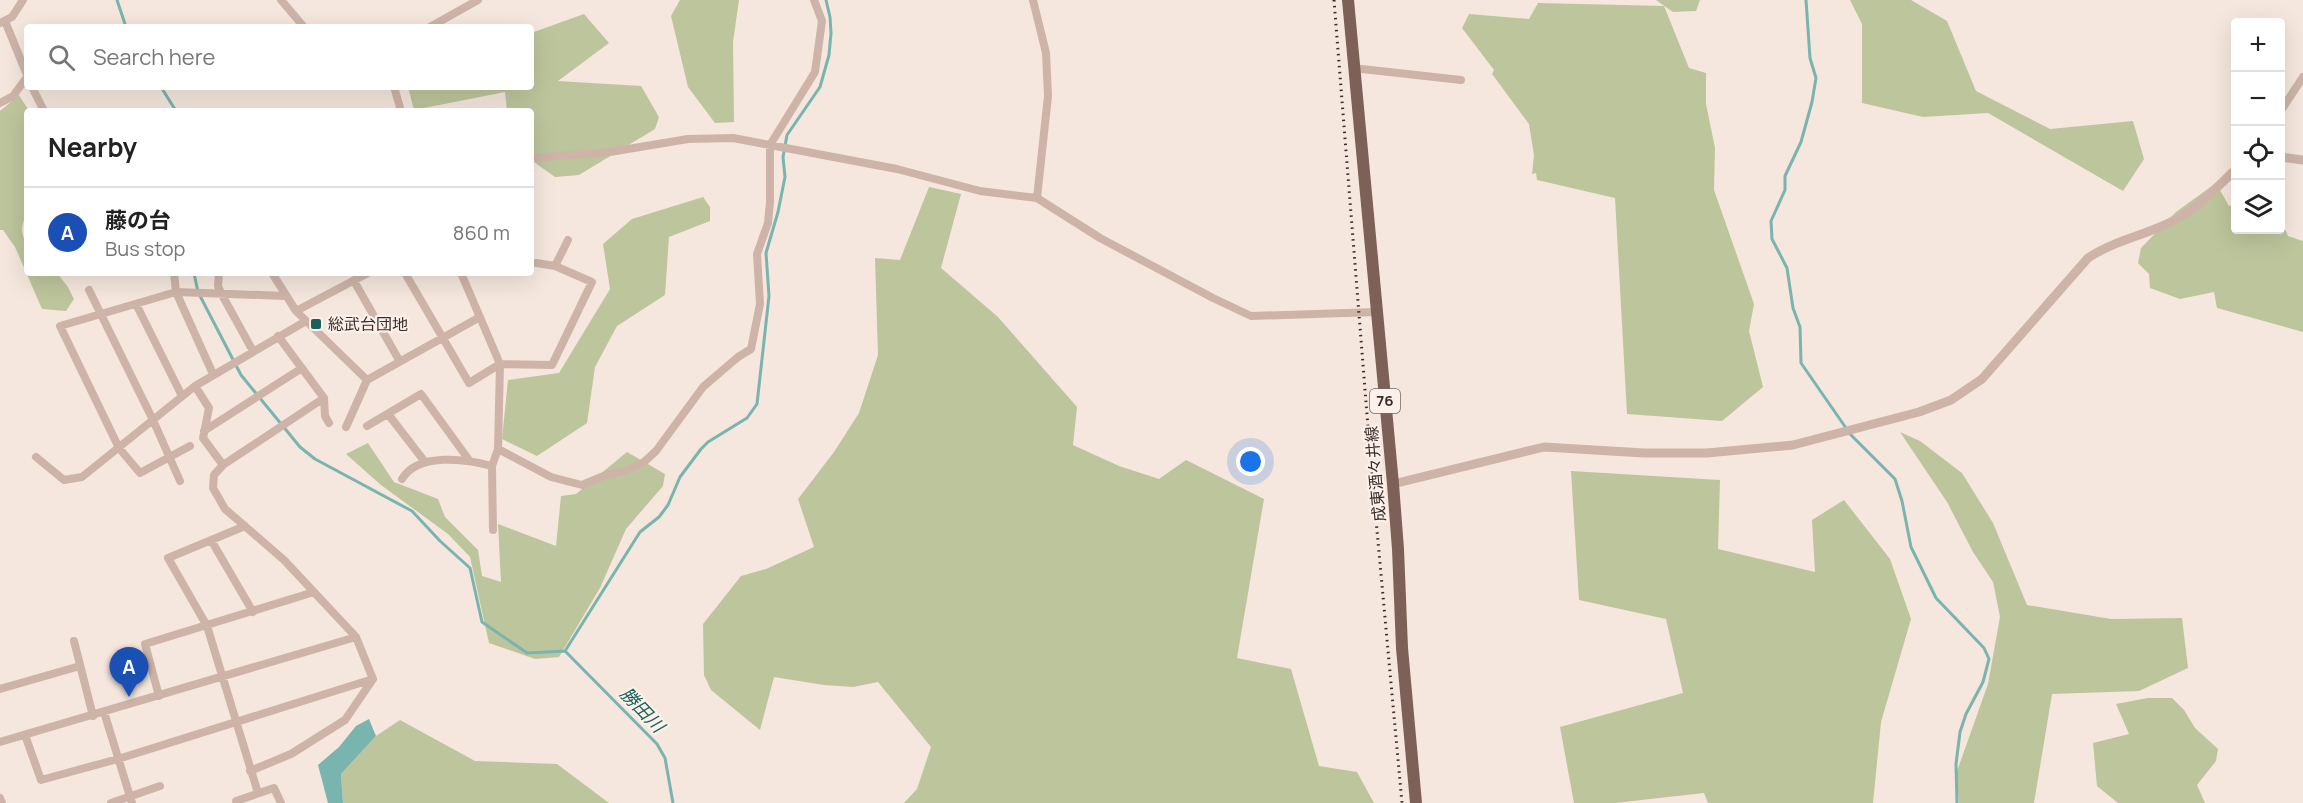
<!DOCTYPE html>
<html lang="en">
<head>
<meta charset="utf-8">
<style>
	body { margin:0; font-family:Manrope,"Noto Sans JP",sans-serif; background:#f6f6f6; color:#222 }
	.controls { position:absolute; right:18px; top:18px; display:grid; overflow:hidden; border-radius:6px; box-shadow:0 6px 24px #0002 }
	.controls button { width:54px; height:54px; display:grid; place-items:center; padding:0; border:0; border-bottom:2px solid #e0e0e0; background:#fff; color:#222; font:30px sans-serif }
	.you { position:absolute; left:1251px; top:462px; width:21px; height:21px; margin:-15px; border:4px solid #fff; border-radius:50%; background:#1a73e8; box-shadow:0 0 0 9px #1a73e833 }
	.badge { display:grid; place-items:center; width:39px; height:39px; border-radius:50%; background:#0b8043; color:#fff; font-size:20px; font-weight:700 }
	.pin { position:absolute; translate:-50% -50px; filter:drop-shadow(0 2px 3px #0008) }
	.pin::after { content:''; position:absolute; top:32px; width:21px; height:18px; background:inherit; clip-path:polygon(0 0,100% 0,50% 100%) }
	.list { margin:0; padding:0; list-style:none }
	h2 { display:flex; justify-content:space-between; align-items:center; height:78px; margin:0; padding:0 24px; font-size:26px }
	h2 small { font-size:20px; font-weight:400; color:#767676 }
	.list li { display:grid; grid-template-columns:39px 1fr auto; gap:18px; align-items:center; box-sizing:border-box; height:90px; padding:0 24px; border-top:2px solid #e0e0e0 }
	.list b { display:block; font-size:22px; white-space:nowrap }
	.list p { margin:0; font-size:20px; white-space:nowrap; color:#767676 }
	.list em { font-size:20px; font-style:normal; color:#767676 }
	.icon { flex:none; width:33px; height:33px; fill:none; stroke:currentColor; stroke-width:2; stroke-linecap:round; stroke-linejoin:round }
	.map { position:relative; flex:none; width:2303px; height:803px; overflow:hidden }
	.search { position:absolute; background:#fff; box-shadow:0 6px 24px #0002; left:24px; top:24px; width:510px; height:66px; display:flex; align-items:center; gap:15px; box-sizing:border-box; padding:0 21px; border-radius:6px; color:#767676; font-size:22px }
	.panel { position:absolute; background:#fff; box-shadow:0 6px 24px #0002; left:24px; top:108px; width:510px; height:168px; border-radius:6px }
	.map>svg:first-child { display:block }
</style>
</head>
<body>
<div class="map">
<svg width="2303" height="803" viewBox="0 0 2303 803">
	<rect width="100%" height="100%" fill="#f5e7dd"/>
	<path fill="#bdc59c" d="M680,0H739L733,42L734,122L715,123L688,87L671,16Z
		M1656,0H1700L1696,11L1673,12Z
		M1850,0H1911L1947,21L1976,91L2050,129L2133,121L2144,159L2123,191L1988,113L1923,117L1862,103V24Z
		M1538,3L1664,6L1689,68L1706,73V104L1715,148L1714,190L1754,304L1749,331L1763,387L1722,421L1627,414L1615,198L1537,180L1536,173L1532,174L1534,155L1529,124L1492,74L1494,70L1462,28L1469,14L1529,19Z
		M584,14L609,43L558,81L641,86L659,117L655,129L579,175L555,177L531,160V111H507L505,92L414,110L408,87H531V33Z
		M19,95L29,111H27V214C22,222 19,234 27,242V273H57L68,287L74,299L66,311L42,309L15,247L3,230H0V111Z
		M2216,183L2229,206L2235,204L2236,230H2280L2281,220L2288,236L2303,241V332L2217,308L2214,292L2180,299L2150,288L2149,274L2138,263L2141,248L2176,212Z
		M929,187L961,194L941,268L998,317L1077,407L1073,445L1119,466L1159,479L1186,460L1264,499L1237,658L1291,669L1319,766L1357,772L1374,803H904L917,789L931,747L878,682L853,687L824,685L774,677L760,730L711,690L704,675L703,624L741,576L766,569L814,547L798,499L834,452L859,413L878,355L875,258L900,260Z
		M703,197L710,207V221L669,237L665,295L617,326L595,367L587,423L537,456L502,439L508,380L559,373L610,289L603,244L632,219Z
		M1900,432L1920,441L1962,473L1993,523L2027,605L2111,619L2182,618L2188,668L2139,691L2052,694L2034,803H1959L1956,774L1988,684L2000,617L1993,582L1973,552L1947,502Z
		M368,443L394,482L438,499L445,517L478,550L482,576L501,582L498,524L556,546L561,496L576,494L627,452L665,474L663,486L626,529L600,588L559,657L535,659L489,643L470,557L448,534L381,485L346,454Z
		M1571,471L1720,480L1718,549L1815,572L1812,520L1844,500L1890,559L1911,619L1881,722L1873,803H1708L1704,793L1615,803H1574L1560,727L1683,693L1666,619L1579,600Z
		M2148,698H2172L2184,710L2195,728L2218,749L2216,761L2197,785L2205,803H2118L2097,786L2093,743L2129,734L2116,704Z
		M400,720L475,761L557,764L609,803H343L341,774L376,736Z"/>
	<path fill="#79b4af" d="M369,719L376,736L341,774L343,803H328L318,765L339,747L356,726Z"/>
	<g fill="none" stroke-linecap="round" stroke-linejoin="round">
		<path stroke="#79b4af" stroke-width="3" d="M117,0L126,27
			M1806,0L1810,58L1816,78L1812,102L1801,142L1785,176V190L1771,221L1772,239L1787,268L1793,308L1800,327L1801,363L1846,428
			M161,87L176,111
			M194,273L198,292L241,375L300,447L315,459L412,511L440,541L470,568L482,622L527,653L565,651
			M1850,434L1895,479L1902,501L1911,547L1936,598L1984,648L1989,659L1983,682L1966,714L1960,732L1956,764L1957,803
			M565,651L640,532L659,517L668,505L680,477L701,449L708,442L747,418L757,404L769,296L766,253L778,212L785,177L783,157L787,135L820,87L829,55L831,33L830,17L826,0
			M565,651L657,744L665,758L673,803"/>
		<path stroke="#ceb4a8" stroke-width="8" d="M281,0L304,27
			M1033,0L1046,53L1048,96L1037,198
			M5,21L27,75
			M0,23L12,17L23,0
			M430,27L478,0
			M1353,68L1461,80
			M32,87L44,111
			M394,87L401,111
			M0,103L13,96L27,77
			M2280,112L2303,77
			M531,158L610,152L688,139L733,138L770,145L897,169L980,191L1037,198L1100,238L1213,298L1251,316L1376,312
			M555,266L568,240
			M174,273L176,292L213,374
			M219,273L218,286L221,293L253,351
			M272,273L296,311L367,380
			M405,273L469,383L500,364L552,365L592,282L555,266L536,263
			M461,273L500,364L498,449L492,466L493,530
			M354,281L399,360
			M89,290L153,420L180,481
			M136,304L182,396
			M296,311L368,273
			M278,336L324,398L325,416L329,423
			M195,386L209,408L203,438L223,465
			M324,398L223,465L214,475L213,488L225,509L284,560L356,637L373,679
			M388,414L425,462
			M367,426L421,394L469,460
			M346,427L367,380L480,317
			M204,431L302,368
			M190,446L140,473L119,448L60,326L176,292L286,296
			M498,449L551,477L582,485L606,475L627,470L644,462L656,451L703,387L738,357L751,349L760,304L757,254L768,223L770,202V145L815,72L822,21L814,0
			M36,457L64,480L82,477L195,386L306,321
			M402,479C418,452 467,459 492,466
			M245,526L168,558L207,626L258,793
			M211,540L253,612
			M74,641L93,716
			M0,689L80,666
			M159,696L145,644L314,592
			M104,712L132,803
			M25,735L41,780L118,759L373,679
			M0,742L356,637
			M250,771L291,754L345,720L373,679
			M0,798L2,803
			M111,803L160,786
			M237,803L236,801L274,788L281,803"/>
		<path stroke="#ceb4a8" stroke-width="9" d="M2280,157L2303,160
			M1393,484L1544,447L1644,453H1707L1793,445L1919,412L1951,400L1982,379L2088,258C2115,240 2147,235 2175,220C2198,208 2217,187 2236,169"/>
		<path stroke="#7d6058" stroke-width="12" d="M1348,0L1393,484L1398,549L1402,648L1416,803"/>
		<path stroke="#3a2c29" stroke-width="3" stroke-dasharray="1.5 4.5" stroke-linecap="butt" d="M1334,0L1371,465L1402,803"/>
	</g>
	<rect fill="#1a605b" stroke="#fbf1ea" stroke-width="2" x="310" y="318" width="12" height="12" rx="3"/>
	<g text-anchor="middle" stroke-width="4.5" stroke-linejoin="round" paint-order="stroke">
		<rect fill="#fbf1ea" stroke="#746763" stroke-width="1.5" x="1370" y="389" width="30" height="24" rx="4.5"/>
		<g font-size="15" font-weight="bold" fill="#3a2c29">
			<text x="1385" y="406">76</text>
		</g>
		<g font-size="16" fill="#3a2c29" stroke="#fbf1ea" text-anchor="start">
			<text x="328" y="330">総武台団地</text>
		</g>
		<g font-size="16" fill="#3a2c29" stroke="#fbf1ea">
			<text transform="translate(1375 474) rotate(-95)" y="6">成東酒々井線</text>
		</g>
		<g font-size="18" font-style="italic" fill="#1a605b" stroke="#fbf1ea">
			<text transform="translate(642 710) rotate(46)" y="6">勝田川</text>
		</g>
	</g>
</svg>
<div class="controls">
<button>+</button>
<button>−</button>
<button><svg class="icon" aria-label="locate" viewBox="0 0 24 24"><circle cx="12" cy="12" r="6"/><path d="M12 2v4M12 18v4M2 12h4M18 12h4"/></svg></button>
<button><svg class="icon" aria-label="layers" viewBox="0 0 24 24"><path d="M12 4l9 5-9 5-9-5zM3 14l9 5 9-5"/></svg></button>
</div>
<div class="you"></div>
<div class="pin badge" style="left:129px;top:697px;background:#1a4fb4">A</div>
<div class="search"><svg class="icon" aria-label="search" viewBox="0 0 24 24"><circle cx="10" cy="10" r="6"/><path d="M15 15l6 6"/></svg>Search here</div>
<section class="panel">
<h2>Nearby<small></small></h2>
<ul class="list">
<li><span class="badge" style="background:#1a4fb4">A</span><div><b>藤の台</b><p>Bus stop</p></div><em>860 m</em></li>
</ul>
</section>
</div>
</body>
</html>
